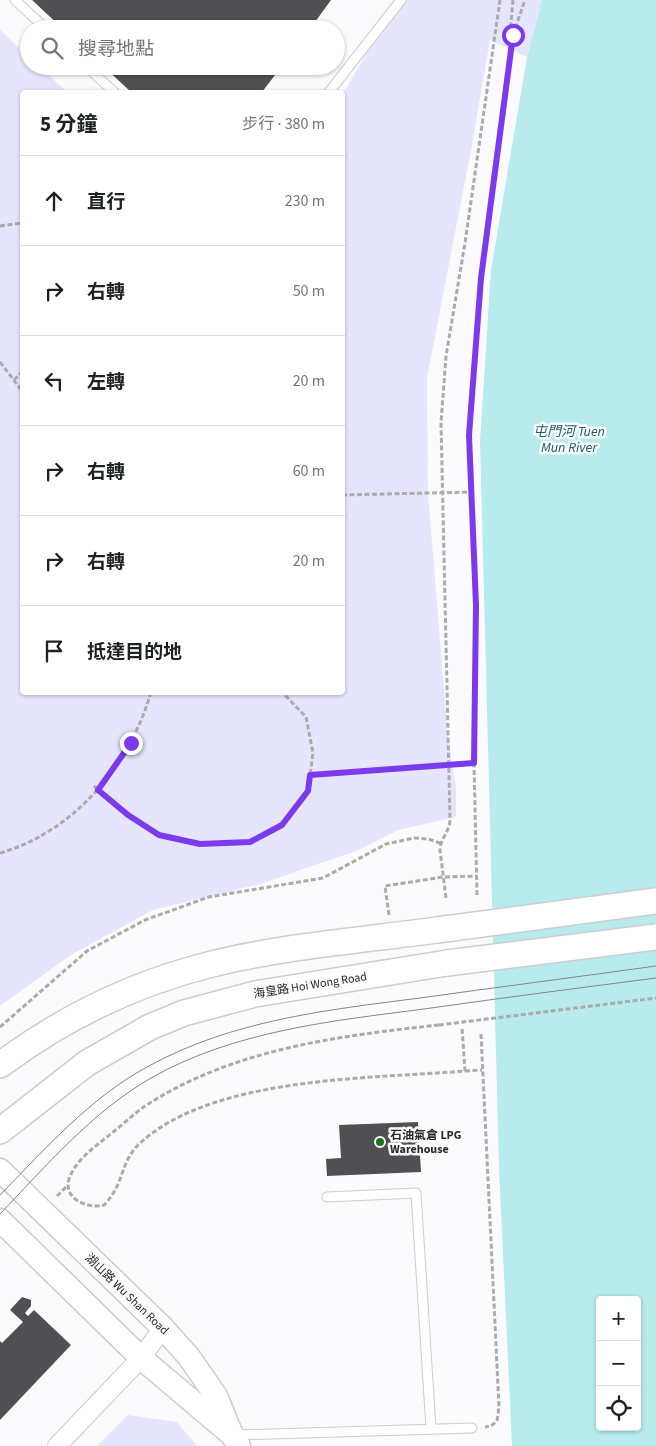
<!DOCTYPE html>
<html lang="zh-TW">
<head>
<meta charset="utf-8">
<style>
	body { margin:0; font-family:"Source Sans 3","Noto Sans TC",sans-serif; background:#f2f2f2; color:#202124 }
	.controls { position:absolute; right:15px; bottom:15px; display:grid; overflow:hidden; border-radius:5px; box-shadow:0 1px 4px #0004 }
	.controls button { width:45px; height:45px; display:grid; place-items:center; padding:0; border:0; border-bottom:1px solid #e0e0e0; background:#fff; color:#202124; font:25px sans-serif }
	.stop { position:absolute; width:15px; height:15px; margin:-11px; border:4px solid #7c3aed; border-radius:50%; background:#fff }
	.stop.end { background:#7c3aed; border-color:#fff; box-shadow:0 1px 5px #0008 }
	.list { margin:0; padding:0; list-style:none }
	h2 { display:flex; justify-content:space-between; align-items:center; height:65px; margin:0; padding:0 20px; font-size:21px }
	h2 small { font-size:16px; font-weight:400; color:#757577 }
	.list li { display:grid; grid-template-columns:32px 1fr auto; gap:15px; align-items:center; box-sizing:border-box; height:90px; padding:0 20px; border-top:1px solid #e0e0e0 }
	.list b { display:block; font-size:19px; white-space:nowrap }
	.list em { font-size:16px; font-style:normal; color:#757577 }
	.icon { flex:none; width:28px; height:28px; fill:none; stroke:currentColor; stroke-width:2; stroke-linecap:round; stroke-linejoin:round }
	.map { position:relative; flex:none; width:656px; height:1446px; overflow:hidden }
	.search { position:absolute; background:#fff; box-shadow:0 1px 4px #0004; left:20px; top:20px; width:325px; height:55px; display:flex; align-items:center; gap:12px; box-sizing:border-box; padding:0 18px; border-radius:28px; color:#757577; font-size:19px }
	.panel { position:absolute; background:#fff; box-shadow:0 1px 4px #0004; left:20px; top:90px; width:325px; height:605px; border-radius:5px }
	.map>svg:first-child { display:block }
</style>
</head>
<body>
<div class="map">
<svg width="656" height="1446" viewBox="0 0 656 1446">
	<rect width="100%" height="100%" fill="#fbfbfe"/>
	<path fill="#e6e5fe" d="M399,0H542L527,57L490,40L472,145L427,378L428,493L448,738L456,786V817L398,830L359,850L260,884L153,910L71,955L0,1006V30L29,57V66H39L67,92H22V692H342L343,93Z
		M128,1415L177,1422L197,1446H97Z"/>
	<path fill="#b8ebec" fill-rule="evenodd" d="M542,0H656V1446H512L499,1168L480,441L491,270L527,57ZM600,1300H637V1427H600Z"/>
	<path fill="#504f54" d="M32,0H331L310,29H63Z
		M103,66H282L262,92H131Z
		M418,1122L421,1172L327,1176L326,1159L341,1158L339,1125Z
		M22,1297L31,1300V1306L25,1313L28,1316L34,1310L71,1345L0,1420V1341L2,1343L23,1322L10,1310Z"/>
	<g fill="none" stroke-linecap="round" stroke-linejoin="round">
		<defs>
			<path id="service" d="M15,0L46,29
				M86,66L114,92
				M329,92L401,0
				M327,1197L416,1193L431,1429
				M234,1435L472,1428"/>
			<path id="minor" d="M57,1446L141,1358L163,1328"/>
			<path id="tertiary" d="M0,1170L163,1328L189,1357L216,1396L232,1435L239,1446
				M0,1220L141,1358L231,1434"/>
			<path id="secondary" d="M0,1065C63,1018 135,983 212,964C285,946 363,940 437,930
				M0,1131L87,1063L150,1027L184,1013L255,994L447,963"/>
		</defs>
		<use href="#service" stroke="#ccccd1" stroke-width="11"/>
		<use href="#minor" stroke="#ccccd1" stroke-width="20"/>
		<use href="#tertiary" stroke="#ccccd1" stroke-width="25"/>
		<use href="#secondary" stroke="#ccccd1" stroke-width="28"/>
		<path stroke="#ababae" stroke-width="3" stroke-dasharray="5 2.5" stroke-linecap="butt" d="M513,0L511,23L513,35
			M0,226L22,223
			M0,362L22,391
			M14,380L22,372
			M342,495L471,492
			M310,775L474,763
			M94,786L128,815L159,835L200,844L250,842L282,825L308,791L313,753L306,717L282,692
			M0,853C74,832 130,765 151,692
			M477,895L474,763L476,605L469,435L481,278L493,175L513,35L525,0
			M446,898L440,850C440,839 450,831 450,820L441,423L446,356L465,243L500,0
			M389,915L385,886L443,877L477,876
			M439,1025C337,1036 233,1049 145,1106C134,1114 123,1124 112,1133C96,1146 76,1159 69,1179C63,1200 89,1209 104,1205C125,1184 119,1163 140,1143C214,1076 369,1079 465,1071L462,1028
			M0,1027L87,951L145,920L209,897L323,878L386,844L414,838L428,839L440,843
			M481,1034L499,1407L497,1421L491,1426L485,1427
			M465,1071L482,1070
			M57,1196L68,1185"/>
		<use href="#service" stroke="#fff" stroke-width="9"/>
		<use href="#minor" stroke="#fff" stroke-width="18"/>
		<use href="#tertiary" stroke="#fff" stroke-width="22"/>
		<use href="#secondary" stroke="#fff" stroke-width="25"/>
		<path stroke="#858587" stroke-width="1" d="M0,1195C45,1149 90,1098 147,1067C232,1020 327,1010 420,998C499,987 577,977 656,966
			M0,1214C46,1166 92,1112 151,1078C234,1031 331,1021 424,1009C501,998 579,988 656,978"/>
		<defs>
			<path id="secondary-bridge" d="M437,930L656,901
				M447,963L656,937"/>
		</defs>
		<use href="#secondary-bridge" stroke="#ccccd1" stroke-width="28" stroke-linecap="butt"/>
		<path stroke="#ababae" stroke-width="3" stroke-dasharray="5 2.5" stroke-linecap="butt" d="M439,1025L656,998"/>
		<use href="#secondary-bridge" stroke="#fff" stroke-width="25"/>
	</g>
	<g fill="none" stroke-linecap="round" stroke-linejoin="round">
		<path stroke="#7c3aed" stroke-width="6" d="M131,743L98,790L128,815L159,835L200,844L250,842L282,825L308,791L310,775L474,763L476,605L469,435L481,278L513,35"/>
	</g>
	<circle fill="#1a721d" stroke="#fbfbfe" stroke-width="2" cx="380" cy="1142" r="5"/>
	<g text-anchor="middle" stroke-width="5" stroke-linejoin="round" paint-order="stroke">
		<g font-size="12" fill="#2a2a2c" stroke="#fbfbfe">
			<text transform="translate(310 985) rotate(-9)" y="4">海皇路 Hoi Wong Road</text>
			<text transform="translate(127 1294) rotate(44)" y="4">湖山路 Wu Shan Road</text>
		</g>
		<g font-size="12" font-weight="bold" fill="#2a2a2c" stroke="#fbfbfe" text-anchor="start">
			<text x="390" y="1139">石油氣倉 LPG<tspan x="390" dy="14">Warehouse</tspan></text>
		</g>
		<g font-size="14" font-style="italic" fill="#1d6163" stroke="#fbfbfe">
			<text x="569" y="436">屯門河 Tuen<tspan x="569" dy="16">Mun River</tspan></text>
		</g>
	</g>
</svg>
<div class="controls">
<button>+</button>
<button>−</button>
<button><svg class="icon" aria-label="locate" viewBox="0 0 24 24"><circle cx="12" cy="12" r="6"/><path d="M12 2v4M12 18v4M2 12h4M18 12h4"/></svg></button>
</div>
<div class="stop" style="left:513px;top:35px"></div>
<div class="stop end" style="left:131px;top:743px"></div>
<div class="search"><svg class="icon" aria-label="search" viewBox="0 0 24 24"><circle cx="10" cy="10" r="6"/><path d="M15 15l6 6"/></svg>搜尋地點</div>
<section class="panel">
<h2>5 分鐘<small>步行 · 380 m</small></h2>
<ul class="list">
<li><svg class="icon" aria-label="ahead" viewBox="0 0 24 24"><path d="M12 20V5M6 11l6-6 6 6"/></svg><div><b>直行</b></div><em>230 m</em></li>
<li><svg class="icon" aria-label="right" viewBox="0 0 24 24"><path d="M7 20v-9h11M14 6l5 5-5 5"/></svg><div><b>右轉</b></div><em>50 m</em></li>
<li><svg class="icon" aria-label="left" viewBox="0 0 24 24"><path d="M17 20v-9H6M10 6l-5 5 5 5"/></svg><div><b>左轉</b></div><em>20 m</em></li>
<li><svg class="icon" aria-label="right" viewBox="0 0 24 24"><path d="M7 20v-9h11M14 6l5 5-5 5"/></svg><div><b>右轉</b></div><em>60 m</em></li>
<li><svg class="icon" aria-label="right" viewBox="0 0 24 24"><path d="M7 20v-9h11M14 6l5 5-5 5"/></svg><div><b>右轉</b></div><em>20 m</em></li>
<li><svg class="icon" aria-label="arrive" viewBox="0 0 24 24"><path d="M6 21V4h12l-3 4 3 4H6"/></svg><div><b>抵達目的地</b></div></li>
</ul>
</section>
</div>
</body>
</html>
